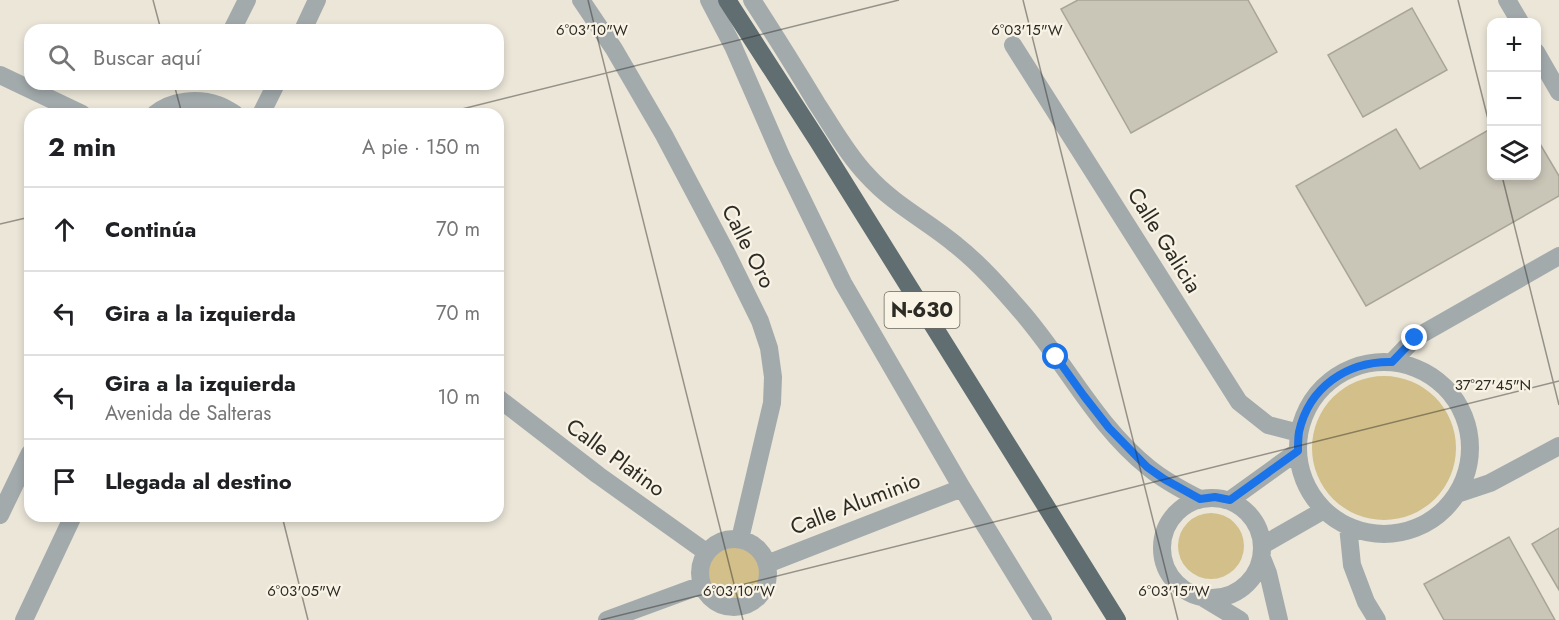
<!DOCTYPE html>
<html lang="es">
<head>
<meta charset="utf-8">
<style>
	body { margin:0; font-family:Jost,sans-serif; background:#f2f2f2; color:#202124 }
	.controls { position:absolute; right:18px; top:18px; display:grid; overflow:hidden; border-radius:12px; box-shadow:0 3px 9px #0003 }
	.controls button { width:54px; height:54px; display:grid; place-items:center; padding:0; border:0; border-bottom:2px solid #e0e0e0; background:#fff; color:#202124; font:30px sans-serif }
	.stop { position:absolute; width:18px; height:18px; margin:-14px; border:4px solid #1a73e8; border-radius:50%; background:#fff }
	.stop.end { background:#1a73e8; border-color:#fff; box-shadow:0 2px 6px #0008 }
	.list { margin:0; padding:0; list-style:none }
	h2 { display:flex; justify-content:space-between; align-items:center; height:78px; margin:0; padding:0 24px; font-size:26px }
	h2 small { font-size:20px; font-weight:400; color:#757577 }
	.list li { display:grid; grid-template-columns:39px 1fr auto; gap:18px; align-items:center; box-sizing:border-box; height:84px; padding:0 24px; border-top:2px solid #e0e0e0 }
	.list b { display:block; font-size:22px; white-space:nowrap }
	.list p { margin:0; font-size:20px; white-space:nowrap; color:#757577 }
	.list em { font-size:20px; font-style:normal; color:#757577 }
	.icon { flex:none; width:33px; height:33px; fill:none; stroke:currentColor; stroke-width:2; stroke-linecap:round; stroke-linejoin:round }
	.map { position:relative; flex:none; width:1559px; height:620px; overflow:hidden }
	.search { position:absolute; background:#fff; box-shadow:0 3px 9px #0003; left:24px; top:24px; width:480px; height:66px; display:flex; align-items:center; gap:15px; box-sizing:border-box; padding:0 21px; border-radius:18px; color:#757577; font-size:22px }
	.panel { position:absolute; background:#fff; box-shadow:0 3px 9px #0003; left:24px; top:108px; width:480px; height:414px; border-radius:18px }
	.map>svg:first-child { display:block }
</style>
</head>
<body>
<div class="map">
<svg width="1559" height="620" viewBox="0 0 1559 620">
	<rect width="100%" height="100%" fill="#ebe6d8"/>
	<path fill="#d2bf89" d="M1312 448a72 72 0 1 1 144 0a72 72 0 1 1-144 0Z
		M1178 546a33 33 0 1 1 66 0a33 33 0 1 1-66 0Z
		M700 573a34 34 0 1 1 68 0a34 34 0 1 1-68 0Z"/>
	<path fill="#c9c5b7" stroke="#a8a497" stroke-width="1.5" d="M1078,0H1248L1277,52L1131,133L1061,9Z
		M1412,8L1447,70L1363,117L1328,55Z
		M1492,128V176H1536V137L1559,176V196L1366,306L1296,186L1396,129L1420,169Z
		M1559,528V590L1532,544Z
		M1509,537L1555,620H1444L1424,584Z"/>
	<g fill="none" stroke-linecap="round" stroke-linejoin="round">
		<path stroke="#a3aaac" stroke-width="18" d="M581,0L614,49L664,135L727,254L760,321L769,348L773,377L772,403L740,539
			M709,0L733,46L782,158L843,283L962,488L1043,620
			M752,0C774,34 796,69 817,104C833,128 847,154 867,175C894,205 926,220 956,245C980,264 1000,287 1020,310C1065,361 1095,425 1149,468C1165,481 1182,490 1200,499
			M1507,0L1520,22
			M232,30L247,0
			M303,30L317,0
			M1013,45L1239,402L1268,425L1299,433
			M1536,52L1559,92
			M0,75L82,114
			M155,114C172,100 198,98 218,105C224,107 230,111 235,114
			M261,114L276,84
			M1392,362L1415,338L1559,256
			M1298 448a86 86 0 1 1 172 0a86 86 0 1 1-172 0Z
			M498,398L598,475L706,552
			M1457,494L1490,483L1559,446
			M1162 548a50 50 0 1 1 100 0a50 50 0 1 1-100 0Z
			M1230,500L1298,451
			M0,515L30,453
			M1348,526L1352,565L1366,602L1377,620
			M700 573a34 34 0 1 1 68 0a34 34 0 1 1-68 0Z
			M1263,545L1324,510
			M1262,558L1268,573L1279,620
			M767,564L962,488
			M1202,597L1240,620
			M24,620L73,516
			M607,620L702,585"/>
		<path stroke="#606e72" stroke-width="18" d="M727,0L818,141L1117,620"/>
	</g>
	<g fill="none" stroke-linecap="round" stroke-linejoin="round">
		<path stroke="#1a73e8" stroke-width="8" d="M1056,357L1084,396L1109,428L1147,467L1164,479L1200,499L1215,497L1230,500L1298,451C1298,445 1298,438 1299,432C1309,387 1347,361 1392,362L1415,338"/>
	</g>
	<path fill="none" stroke="#2d2b25" stroke-width="1.5" stroke-opacity="0.45" d="M153,0L161,30M588,0L743,620M1023,0L1178,620M1458,0L1492,135M174,84L182,114M442,114L899,0M1502,176L1559,405M0,224L30,217M282,516L308,620M601,620L1559,381"/>
	<g text-anchor="middle" stroke-width="4.5" stroke-linejoin="round" paint-order="stroke">
		<rect fill="#f8f3e5" stroke="#6a675f" stroke-width="1.5" x="884.5" y="292" width="75" height="36" rx="4.5"/>
		<g font-size="21" font-weight="bold" fill="#2d2b25">
			<text x="922" y="317">N-630</text>
		</g>
		<g font-size="22" fill="#2d2b25" stroke="#f8f3e5">
			<text transform="translate(1165 240) rotate(58)" y="8">Calle Galicia</text>
			<text transform="translate(749 246) rotate(63)" y="8">Calle Oro</text>
			<text transform="translate(616 457) rotate(36)" y="8">Calle Platino</text>
			<text transform="translate(855 503) rotate(-21)" y="8">Calle Aluminio</text>
		</g>
	</g>
	<g font-size="15" text-anchor="middle" fill="#2d2b25" stroke="#f8f3e5" stroke-width="4.5" stroke-linejoin="round" paint-order="stroke">
		<text x="592" y="35">6°03'10"W</text>
		<text x="1027" y="35">6°03'15"W</text>
		<text x="1493" y="390">37°27'45"N</text>
		<text x="304" y="596">6°03'05"W</text>
		<text x="739" y="596">6°03'10"W</text>
		<text x="1174" y="596">6°03'15"W</text>
	</g>
</svg>
<div class="controls">
<button>+</button>
<button>−</button>
<button><svg class="icon" aria-label="layers" viewBox="0 0 24 24"><path d="M12 4l9 5-9 5-9-5zM3 14l9 5 9-5"/></svg></button>
</div>
<div class="stop" style="left:1056px;top:357px"></div>
<div class="stop end" style="left:1415px;top:338px"></div>
<div class="search"><svg class="icon" aria-label="search" viewBox="0 0 24 24"><circle cx="10" cy="10" r="6"/><path d="M15 15l6 6"/></svg>Buscar aquí</div>
<section class="panel">
<h2>2 min<small>A pie · 150 m</small></h2>
<ul class="list">
<li><svg class="icon" aria-label="ahead" viewBox="0 0 24 24"><path d="M12 20V5M6 11l6-6 6 6"/></svg><div><b>Continúa</b></div><em>70 m</em></li>
<li><svg class="icon" aria-label="left" viewBox="0 0 24 24"><path d="M17 20v-9H6M10 6l-5 5 5 5"/></svg><div><b>Gira a la izquierda</b></div><em>70 m</em></li>
<li><svg class="icon" aria-label="left" viewBox="0 0 24 24"><path d="M17 20v-9H6M10 6l-5 5 5 5"/></svg><div><b>Gira a la izquierda</b><p>Avenida de Salteras</p></div><em>10 m</em></li>
<li><svg class="icon" aria-label="arrive" viewBox="0 0 24 24"><path d="M6 21V4h12l-3 4 3 4H6"/></svg><div><b>Llegada al destino</b></div></li>
</ul>
</section>
</div>
</body>
</html>
